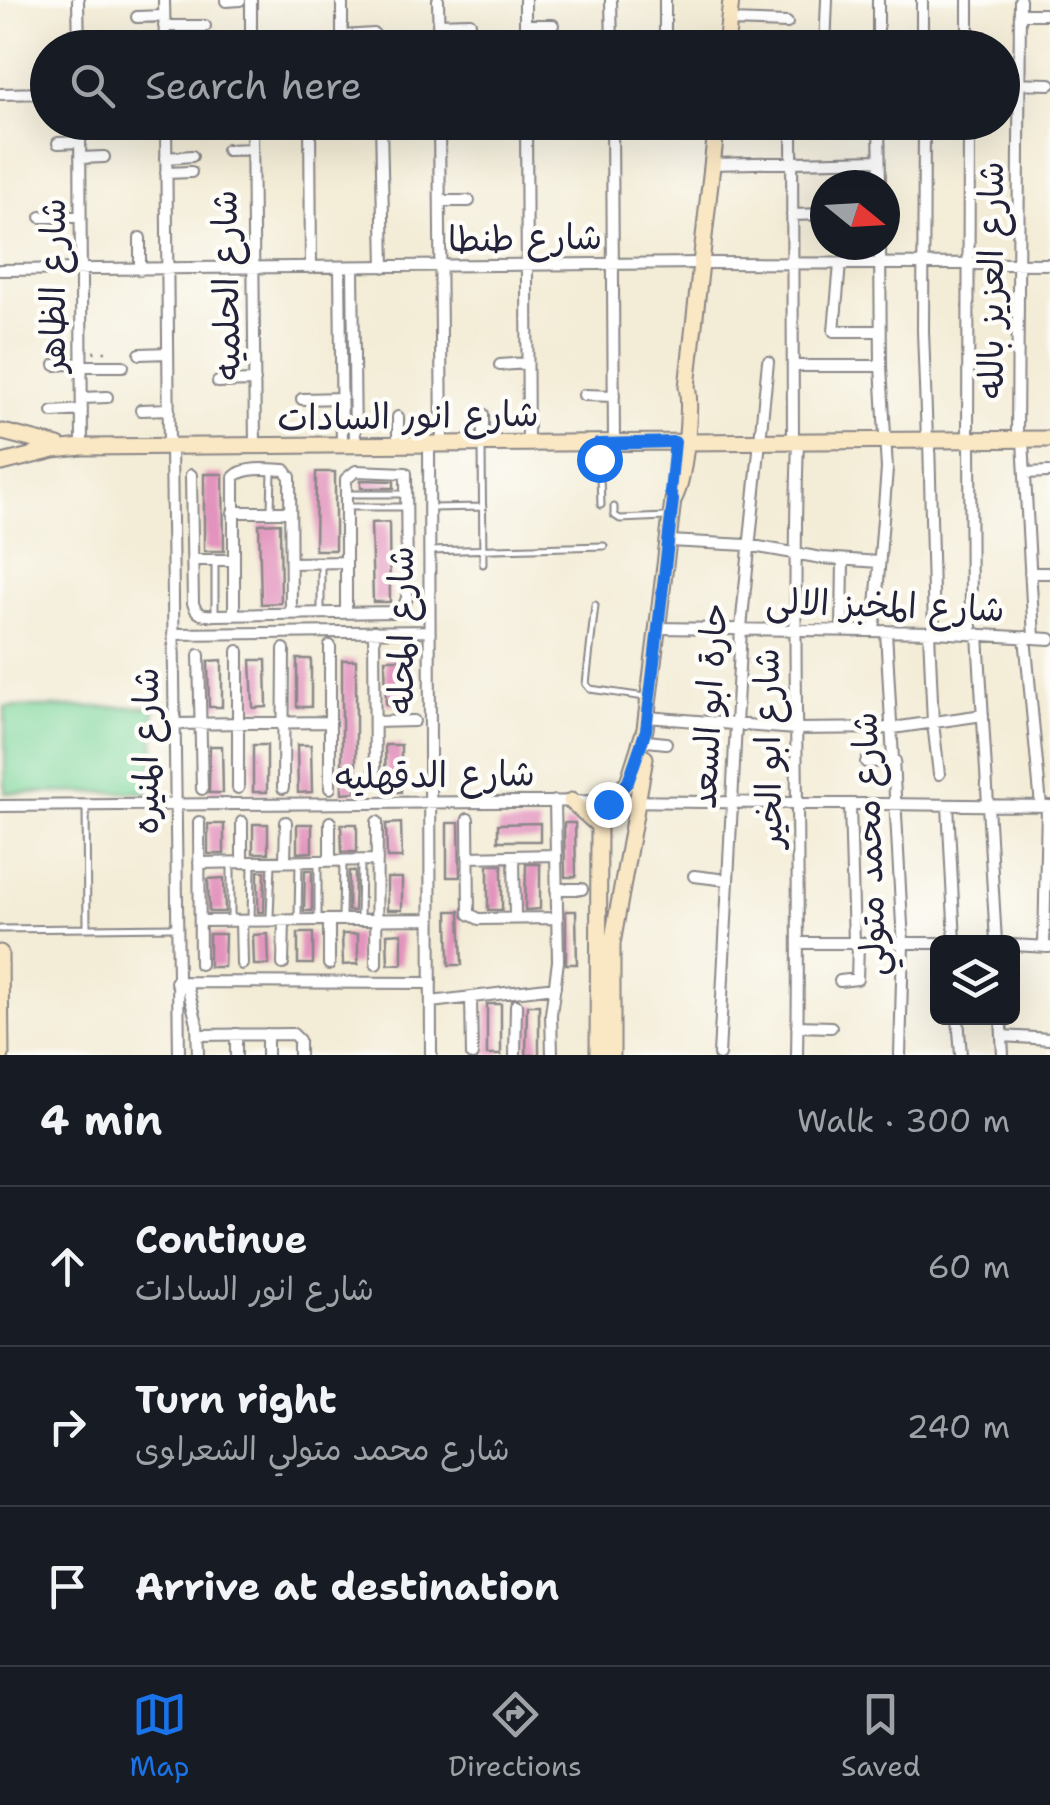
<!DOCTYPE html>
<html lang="en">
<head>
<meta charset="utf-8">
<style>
	body { margin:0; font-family:"Shantell Sans","Playpen Sans Arabic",sans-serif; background:#20242c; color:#f1f3f6 }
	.controls { position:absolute; right:30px; bottom:30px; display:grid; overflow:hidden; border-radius:15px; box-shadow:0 10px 40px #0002 }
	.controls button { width:90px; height:90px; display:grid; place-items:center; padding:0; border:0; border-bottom:2px solid #363941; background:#171b24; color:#f1f3f6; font:50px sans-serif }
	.compass { position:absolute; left:810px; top:170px; width:90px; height:90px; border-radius:50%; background:#171b24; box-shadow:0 10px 40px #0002; rotate:108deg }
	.stop { position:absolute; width:30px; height:30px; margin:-22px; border:8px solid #1a73e8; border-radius:50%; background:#fff }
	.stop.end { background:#1a73e8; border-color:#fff; box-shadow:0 2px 10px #0008 }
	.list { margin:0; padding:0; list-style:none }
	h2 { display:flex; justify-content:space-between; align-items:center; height:130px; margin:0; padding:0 40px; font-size:42px }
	h2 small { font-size:32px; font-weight:400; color:#9ea1a6 }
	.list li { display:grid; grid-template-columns:65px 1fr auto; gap:30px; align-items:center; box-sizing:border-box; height:160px; padding:0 40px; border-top:2px solid #363941 }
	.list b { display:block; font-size:38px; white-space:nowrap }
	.list p { margin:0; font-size:32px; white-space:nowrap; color:#9ea1a6 }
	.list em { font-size:32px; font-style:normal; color:#9ea1a6 }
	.icon { flex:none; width:55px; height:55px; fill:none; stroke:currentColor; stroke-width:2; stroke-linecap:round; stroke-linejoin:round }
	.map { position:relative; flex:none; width:1050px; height:1055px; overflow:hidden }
	.search { position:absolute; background:#171b24; box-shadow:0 10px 40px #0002; left:30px; right:30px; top:30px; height:110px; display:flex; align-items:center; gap:25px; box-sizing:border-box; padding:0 35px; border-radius:55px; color:#9ea1a6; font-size:38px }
	.sheet { height:610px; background:#171b24 }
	nav { display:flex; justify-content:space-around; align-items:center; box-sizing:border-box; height:140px; border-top:2px solid #363941; background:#171b24; font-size:28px; color:#9ea1a6 }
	nav a { display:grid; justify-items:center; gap:5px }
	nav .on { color:#1a73e8 }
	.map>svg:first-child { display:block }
</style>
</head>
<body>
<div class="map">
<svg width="1050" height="1055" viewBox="0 0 1050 1055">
	<rect width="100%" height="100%" fill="#fdfcf7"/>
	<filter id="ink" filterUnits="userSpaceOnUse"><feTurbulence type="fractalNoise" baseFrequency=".01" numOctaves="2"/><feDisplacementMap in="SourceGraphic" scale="20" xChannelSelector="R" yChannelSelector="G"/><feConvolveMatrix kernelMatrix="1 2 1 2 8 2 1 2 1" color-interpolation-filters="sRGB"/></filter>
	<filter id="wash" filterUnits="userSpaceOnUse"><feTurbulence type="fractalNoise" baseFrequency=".0048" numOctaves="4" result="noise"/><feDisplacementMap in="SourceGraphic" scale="40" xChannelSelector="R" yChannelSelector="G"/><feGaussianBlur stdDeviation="2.25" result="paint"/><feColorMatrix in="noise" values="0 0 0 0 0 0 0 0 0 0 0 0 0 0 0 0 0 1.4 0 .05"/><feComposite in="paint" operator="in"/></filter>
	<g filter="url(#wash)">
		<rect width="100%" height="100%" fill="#f3ecd6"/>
		<path fill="#7ed69b" stroke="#507c6b" stroke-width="2.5" d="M5,707H154V792L5,793Z"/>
		<g id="blocks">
			<path fill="#e394be" d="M316,472H335V550H315Z
				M204,474H223L224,551H204Z
				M361,480L394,481V488H361Z
				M389,522L390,602H373L371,523Z
				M280,523L281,603L261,604L259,524Z
				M297,659H311V707H297Z
				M385,659H400L401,705H386Z
				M222,660V707H209L208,661Z
				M251,660H266L267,707L253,708Z
				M342,660H356V792L342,793Z
				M253,745H267V792H253Z
				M297,745H311L312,792L298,793Z
				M385,745H401V792H386Z
				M210,746H222L223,793H209Z
				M401,823L402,858H387L386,824Z
				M447,823H459L460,877H447Z
				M540,823V841H498V824Z
				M564,823H575L576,877H565Z
				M208,824H224V854H208Z
				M253,824H268V853H253Z
				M297,824H312V852L297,853Z
				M341,824H357V852H342Z
				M526,864H540V909L525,910Z
				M488,865H502V910H488Z
				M305,870H312V911H304Z
				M258,871H265L264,912H258Z
				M349,871H355L354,911H348Z
				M224,878L225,912H209L208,879Z
				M387,878H402V910H387Z
				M448,911H460L462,965H449Z
				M566,911H576L577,964H566Z
				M298,933H313V964H298Z
				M402,933V964L388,965L387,934Z
				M209,934H225L224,967H209Z
				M268,934L269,965H254L253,935Z
				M342,934H358V964L343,965Z
				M487,1004H501V1055H487Z
				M527,1005H539V1055H526Z"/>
		</g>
	</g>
	<g filter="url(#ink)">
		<use href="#blocks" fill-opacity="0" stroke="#8a8788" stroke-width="2.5"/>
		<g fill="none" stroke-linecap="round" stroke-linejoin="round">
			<defs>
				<path id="lane" d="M482,447L483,564
					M599,448L601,505
					M348,494H407
					M346,507H405
					M614,507V515L620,519L666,517
					M431,508L483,507
					M271,512L272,470
					M429,551L604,546
					M595,605L586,684L590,689L645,697
					M321,611V562
					M215,612V560
					M86,806L87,928
					M270,917L272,863
					M298,917L299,863
					M318,917V863
					M342,917L343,863
					M360,917L361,863
					M231,918V864
					M251,919L252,865
					M0,929L175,927"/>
				<path id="street" d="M78,0L79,48
					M164,0L165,48
					M251,0V48
					M342,0V48
					M438,0L439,48
					M525,0V48
					M611,0L612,48
					M665,0V48
					M878,0V48
					M922,0V48
					M968,0V48
					M226,1L240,0
					M1020,14H1050
					M137,17L164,16
					M729,21L787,23
					M438,24L470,23
					M525,25H553
					M164,26H205
					M342,36L374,34
					M233,48L251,47
					M825,48L827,0
					M1002,83L1050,84
					M0,94L48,93
					M80,122L82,447
					M166,122L169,447
					M252,122L255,447
					M310,122L311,268
					M381,122L384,267
					M439,122L442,445
					M526,122L528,444
					M612,122L614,444
					M792,122L793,441
					M879,122L880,185
					M924,122L923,331L927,440
					M58,143L80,142
					M227,150L252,149
					M80,158L104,157
					M166,158L192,156
					M712,164L879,160
					M166,173L191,172
					M440,201H469
					M792,215L825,214
					M41,217H80
					M140,238V270
					M840,264L834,331H880
					M340,268L342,446
					M353,268L355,446
					M0,270L701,263L1050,264
					M140,354L168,353
					M55,365L82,363
					M500,365L527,363
					M82,366H123
					M793,366H881
					M218,382L255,381
					M584,395L614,396
					M82,398L107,397
					M302,399L342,398
					M141,410L169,409
					M53,412L82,410
					M483,414V444
					M398,417V445
					M929,440L934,632
					M968,440L969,122
					M970,440L971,634
					M1017,440L1020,0
					M1023,440L1034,638
					M429,445L431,1055
					M171,447L179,1055
					M1025,473L1048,472
					M191,475L193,603C196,615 204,616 215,615L394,612L403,608L407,598L406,473L356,471L346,479V613
					M233,512H290
					M669,541L747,545L822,558L879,562
					M193,560H233
					M291,563L346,562
					M1030,573H1050
					M234,615V477C244,466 270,469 285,470L290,477L291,614
					M658,628L934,632L1050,639
					M842,630L843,560
					M374,631L375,779
					M874,631L887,469L881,366L880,245
					M886,631L903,943L900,1055
					M929,632L933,723L939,774
					M173,634L428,631
					M978,634L996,942
					M1025,637L1041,806
					M330,646V788
					M199,655L202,789
					M647,717L795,729L893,728L983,715
					M375,722L414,721
					M174,724L330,722
					M647,741L666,743
					M866,762L895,761
					M238,788V651
					M283,788L284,649
					M850,805L854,943
					M948,805L955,942
					M0,806L613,801L1050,806
					M468,819L469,914L479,919L557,918
					M199,822L200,964
					M514,856L515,918
					M468,857L556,855
					M285,861L286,822
					M330,861V822
					M242,862V822
					M199,863L377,860
					M694,876L727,880
					M556,889H582
					M200,921L430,919
					M241,921L242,964
					M799,943H938
					M1012,945L1049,947
					M1044,947L1047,806
					M283,964L284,920
					M329,964V920
					M376,964L377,822
					M840,981L857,979L858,943
					M176,982L431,983
					M186,982L197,1023L198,1055
					M471,998L472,1055
					M431,1002L555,987
					M958,1018L961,1055
					M1001,1018L1003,1055
					M797,1026L831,1027
					M236,1034V1055
					M198,1035L293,1034L299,1040V1055
					M1003,1036L1050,1039
					M267,1055V1034
					M515,1055L516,1005
					M552,1055L551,1014L558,961L555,801
					M719,1055L741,628L768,362
					M797,1055C801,850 791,645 798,441"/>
				<path id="secondary" d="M726,48L731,0
					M3,432L58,446
					M2,463L54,450L82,447L1050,439
					M571,801L599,826
					M0,953L1,1055
					M598,1055L599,826L605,809L628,782L645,729L673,500C684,485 692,406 687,387L717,122
					M612,1055V944L645,758"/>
			</defs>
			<use href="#lane" stroke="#8a8788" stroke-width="9"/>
			<use href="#street" stroke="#8a8788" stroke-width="14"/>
			<use href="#secondary" stroke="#8a8788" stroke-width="19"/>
			<path stroke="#8a8788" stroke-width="2.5" stroke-dasharray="2.5 8" stroke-linecap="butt" d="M537,41H554
				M93,352H106"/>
			<use href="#lane" stroke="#fff" stroke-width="5"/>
			<use href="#street" stroke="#fff" stroke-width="10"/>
			<use href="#secondary" stroke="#fae7c3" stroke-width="15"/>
		</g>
	</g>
	<g fill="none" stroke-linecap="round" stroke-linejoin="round" filter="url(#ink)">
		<path stroke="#1a73e8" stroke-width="12" d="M599,459L598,444L675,442L670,492L673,500L646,730L628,782L608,804"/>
	</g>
	<g text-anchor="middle" stroke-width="9" stroke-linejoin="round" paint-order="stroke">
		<g font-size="35" fill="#22223b" stroke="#fdfcf7">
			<text transform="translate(525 238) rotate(-1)" y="12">شارع طنطا</text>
			<text transform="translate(991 280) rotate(-90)" y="12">شارع العزيز بالله</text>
			<text transform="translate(53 285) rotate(-90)" y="12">شارع الظاهر</text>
			<text transform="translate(226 285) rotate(-91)" y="12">شارع الحلميه</text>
			<text transform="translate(408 416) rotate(-1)" y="12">شارع انور السادات</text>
			<text transform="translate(885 605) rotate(2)" y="12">شارع المخبز الالى</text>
			<text transform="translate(401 630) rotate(-90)" y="12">شارع المحله</text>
			<text transform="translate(709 706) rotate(-87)" y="12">حارة ابو السعد</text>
			<text transform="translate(768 748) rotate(-91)" y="12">شارع ابو الخير</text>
			<text transform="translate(146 751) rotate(-90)" y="12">شارع المنيره</text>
			<text transform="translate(435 775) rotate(-1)" y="12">شارع الدقهليه</text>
			<text transform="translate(869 844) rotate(-92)" y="12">شارع محمد متولي</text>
		</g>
	</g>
</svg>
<div class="controls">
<button><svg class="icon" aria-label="layers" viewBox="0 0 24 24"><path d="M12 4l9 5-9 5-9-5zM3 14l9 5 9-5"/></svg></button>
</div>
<svg class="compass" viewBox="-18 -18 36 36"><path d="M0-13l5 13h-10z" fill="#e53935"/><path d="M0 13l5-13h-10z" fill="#9ea1a6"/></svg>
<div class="stop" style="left:599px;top:459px"></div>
<div class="stop end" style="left:608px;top:804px"></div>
<div class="search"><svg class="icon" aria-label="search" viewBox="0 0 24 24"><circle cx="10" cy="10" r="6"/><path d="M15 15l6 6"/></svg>Search here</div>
</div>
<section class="sheet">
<h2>4 min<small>Walk · 300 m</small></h2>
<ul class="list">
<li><svg class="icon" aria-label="ahead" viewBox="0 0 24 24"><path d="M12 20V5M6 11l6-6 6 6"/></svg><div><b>Continue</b><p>شارع انور السادات</p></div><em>60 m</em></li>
<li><svg class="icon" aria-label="right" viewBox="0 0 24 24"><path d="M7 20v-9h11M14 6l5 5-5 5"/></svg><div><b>Turn right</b><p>شارع محمد متولي الشعراوى</p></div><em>240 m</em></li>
<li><svg class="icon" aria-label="arrive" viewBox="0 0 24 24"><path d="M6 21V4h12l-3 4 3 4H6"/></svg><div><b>Arrive at destination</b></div></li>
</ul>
</section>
<nav>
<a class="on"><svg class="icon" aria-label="map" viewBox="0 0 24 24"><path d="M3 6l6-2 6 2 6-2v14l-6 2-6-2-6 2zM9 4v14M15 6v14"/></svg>Map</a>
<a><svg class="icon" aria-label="directions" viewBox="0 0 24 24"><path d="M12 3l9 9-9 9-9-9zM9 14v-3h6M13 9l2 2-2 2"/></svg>Directions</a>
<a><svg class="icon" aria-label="saved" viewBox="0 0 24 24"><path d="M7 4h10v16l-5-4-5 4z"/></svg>Saved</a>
</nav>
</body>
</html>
